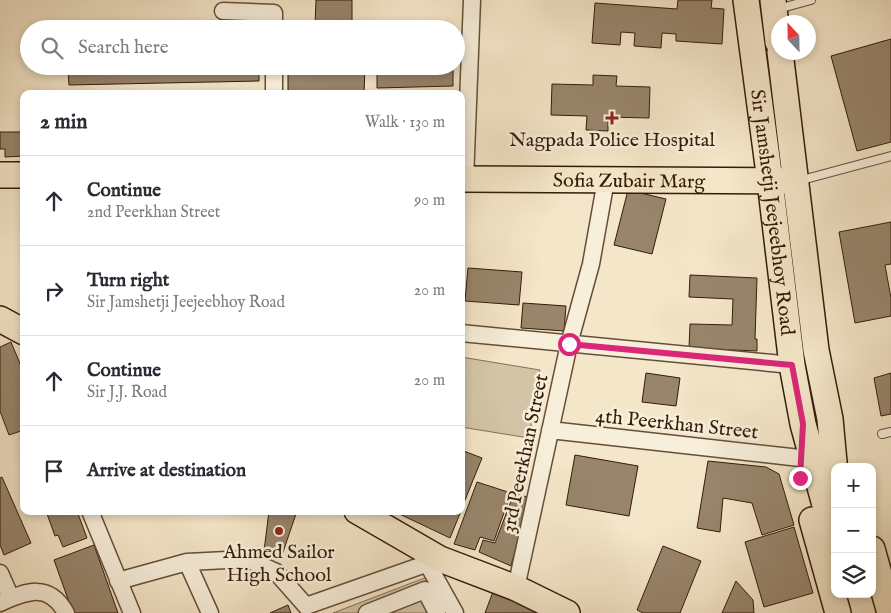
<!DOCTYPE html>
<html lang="en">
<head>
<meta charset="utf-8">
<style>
	body { margin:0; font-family:"IM FELL English",serif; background:#f7f7f7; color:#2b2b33 }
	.controls { position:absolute; right:15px; bottom:15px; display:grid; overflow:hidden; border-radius:10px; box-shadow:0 2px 8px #0003 }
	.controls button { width:45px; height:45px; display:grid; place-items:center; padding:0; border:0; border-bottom:1px solid #e1e1e2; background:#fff; color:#2b2b33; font:25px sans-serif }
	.compass { position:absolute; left:771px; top:15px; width:45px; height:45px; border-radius:50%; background:#fff; box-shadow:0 2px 8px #0003; rotate:338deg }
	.stop { position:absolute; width:15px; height:15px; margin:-11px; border:4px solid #db2777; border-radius:50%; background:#fff }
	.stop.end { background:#db2777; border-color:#fff; box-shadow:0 1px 5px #0008 }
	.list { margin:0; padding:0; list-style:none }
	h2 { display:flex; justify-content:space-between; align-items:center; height:65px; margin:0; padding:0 20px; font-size:21px }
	h2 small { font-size:16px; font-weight:400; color:#7c7c81 }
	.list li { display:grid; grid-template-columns:32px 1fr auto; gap:15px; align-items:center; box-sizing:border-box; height:90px; padding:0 20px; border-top:1px solid #e1e1e2 }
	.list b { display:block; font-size:19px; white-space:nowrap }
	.list p { margin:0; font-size:16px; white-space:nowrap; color:#7c7c81 }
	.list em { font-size:16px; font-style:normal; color:#7c7c81 }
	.icon { flex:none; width:28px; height:28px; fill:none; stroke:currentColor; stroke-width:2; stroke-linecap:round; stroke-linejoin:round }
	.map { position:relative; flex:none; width:891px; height:613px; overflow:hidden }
	.search { position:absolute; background:#fff; box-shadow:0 2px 8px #0003; left:20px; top:20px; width:445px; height:55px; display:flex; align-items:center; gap:12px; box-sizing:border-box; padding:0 18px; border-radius:28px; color:#7c7c81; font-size:19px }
	.panel { position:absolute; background:#fff; box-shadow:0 2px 8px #0003; left:20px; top:90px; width:445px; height:425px; border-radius:10px }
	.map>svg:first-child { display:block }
</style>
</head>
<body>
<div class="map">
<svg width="891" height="613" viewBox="0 0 891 613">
	<rect width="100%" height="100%" fill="#f4e6c8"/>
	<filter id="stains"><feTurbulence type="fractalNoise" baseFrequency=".004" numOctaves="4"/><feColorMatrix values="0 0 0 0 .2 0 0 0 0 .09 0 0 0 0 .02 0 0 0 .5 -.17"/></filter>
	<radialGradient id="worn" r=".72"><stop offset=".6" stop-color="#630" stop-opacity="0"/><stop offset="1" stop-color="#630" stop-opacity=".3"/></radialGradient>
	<path fill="#d3c4a7" stroke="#847058" d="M461,357L540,370L529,438L461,427Z
		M435,574L453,613H333Z"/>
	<path fill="#98856c" stroke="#341c08" d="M316,0H352V27L315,26Z
		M678,0H712L711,8L724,9L722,44L676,41V34L662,33L661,48L634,46L635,33L621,32L620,45L592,43L595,3L677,9Z
		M891,39V142L857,151L831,56Z
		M145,66H259V81L69,85L68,70L145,69Z
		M288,66H365L364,94L288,93Z
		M377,66H453V86L377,88Z
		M593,75L617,76L616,86L650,87L649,118L608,117V131L586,130L587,116L551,115L552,84L593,85Z
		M0,132H24V156L5,157V149H0Z
		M628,190L666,199L652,254L614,245Z
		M891,222V264L885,265L891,298V316L855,323L839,232Z
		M468,268L522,272L519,305L465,301Z
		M690,275L757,278L755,339H757V351L689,348L690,324L732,325L733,299L689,297Z
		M523,303L566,306L564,331L521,328Z
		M11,342L24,373V430L9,435L0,411V347Z
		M646,373L680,378L676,406L642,402Z
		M891,373V414L881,416L874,378Z
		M461,450L482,458L461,510Z
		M575,455L638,466L629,516L566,505Z
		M708,461L766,467L779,474L794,525L762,535L752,503L723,498L720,532L697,528Z
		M2,477L31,543L4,555L0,545V478Z
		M477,482L511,493L494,541L480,537L475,550L454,544Z
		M514,493L530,498L511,566L479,552L483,540L495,543Z
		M46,511H77L87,538L63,547L58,535L55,536Z
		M269,511H297L281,558L264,551Z
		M393,511H461L450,538Z
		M794,527L813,593L764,607L745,542Z
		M94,545L118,613H73L54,560Z
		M663,546L701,561L680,613H643L637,610Z
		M736,581L753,600L754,613H722Z
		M494,589L548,613H485Z
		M288,605L291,613H270Z"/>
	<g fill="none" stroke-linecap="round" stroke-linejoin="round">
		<defs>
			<path id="lane" d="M778,9L811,0
				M798,181L891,156
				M882,434L891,432"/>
			<path id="street" d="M223,11L274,13V29
				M274,66V94
				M465,180L472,0
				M461,333L792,365
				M550,430L800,458
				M90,511L132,613
				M187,562L210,613
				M427,563L455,613
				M0,573L11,598
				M118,581L187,562L247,559L276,572L306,606L440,559
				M516,588L569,344L591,264L606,180
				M0,603C27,591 49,582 66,613
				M367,613L425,590L437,613"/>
			<g id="primary">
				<path id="s1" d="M746,0L770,181L792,365L803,424L835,542"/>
				<path d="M773,0L778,42"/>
				<path d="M780,52L816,350L830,419L835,473"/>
				<path d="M0,175H24"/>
				<path id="s2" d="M461,179L786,181"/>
				<path d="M0,319L24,332"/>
				<path d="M357,511L440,559L516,588L567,613"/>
				<path d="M812,520L838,613"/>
				<path d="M872,549L890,613"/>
			</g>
		</defs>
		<use href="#lane" stroke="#644e38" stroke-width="10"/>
		<use href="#street" stroke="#644e38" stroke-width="19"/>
		<use href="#primary" stroke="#341c08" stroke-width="28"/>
		<use href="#lane" stroke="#f8efdb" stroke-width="8"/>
		<use href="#street" stroke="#f8efdb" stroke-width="16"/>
		<use href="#primary" stroke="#f4e6c8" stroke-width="25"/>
	</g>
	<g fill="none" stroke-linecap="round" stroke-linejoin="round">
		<path stroke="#db2777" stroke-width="6" d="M569,344L792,365L803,424L800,478"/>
	</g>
	<g fill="#8f2418" stroke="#f8efdb" stroke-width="2">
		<path d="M609.5 110.5h5v5h5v5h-5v5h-5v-5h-5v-5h5z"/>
		<circle cx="279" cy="531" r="5"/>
	</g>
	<g text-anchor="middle" stroke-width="5" stroke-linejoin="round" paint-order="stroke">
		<g font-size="20" fill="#341c08" stroke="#f8efdb">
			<text x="612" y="146">Nagpada Police Hospital</text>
			<text x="279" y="558">Ahmed Sailor<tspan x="279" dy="23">High School</tspan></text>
		</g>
		<g font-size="20" fill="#341c08" stroke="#f8efdb">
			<text dy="7" stroke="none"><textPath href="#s2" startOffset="168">Sofia Zubair Marg</textPath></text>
			<text dy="7" stroke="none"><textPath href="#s1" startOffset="214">Sir Jamshetji Jeejeebhoy Road</textPath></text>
			<text transform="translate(677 423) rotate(6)" y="7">4th Peerkhan Street</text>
			<text transform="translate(524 453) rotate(-78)" y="7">3rd Peerkhan Street</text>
		</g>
	</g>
	<rect width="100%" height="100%" filter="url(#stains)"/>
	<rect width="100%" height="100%" fill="url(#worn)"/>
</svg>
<div class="controls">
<button>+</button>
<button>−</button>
<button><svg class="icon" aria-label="layers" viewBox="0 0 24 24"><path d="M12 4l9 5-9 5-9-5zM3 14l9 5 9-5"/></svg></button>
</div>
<svg class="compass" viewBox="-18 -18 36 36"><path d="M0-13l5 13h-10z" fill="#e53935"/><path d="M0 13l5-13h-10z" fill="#7c7c81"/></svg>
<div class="stop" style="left:569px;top:344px"></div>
<div class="stop end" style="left:800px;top:478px"></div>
<div class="search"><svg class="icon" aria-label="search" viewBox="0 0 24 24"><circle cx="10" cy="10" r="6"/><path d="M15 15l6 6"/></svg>Search here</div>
<section class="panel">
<h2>2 min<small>Walk · 130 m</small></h2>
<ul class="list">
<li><svg class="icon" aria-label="ahead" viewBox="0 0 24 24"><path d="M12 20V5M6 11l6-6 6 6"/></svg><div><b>Continue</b><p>2nd Peerkhan Street</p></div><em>90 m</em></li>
<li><svg class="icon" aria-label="right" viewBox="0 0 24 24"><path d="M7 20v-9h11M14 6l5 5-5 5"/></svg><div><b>Turn right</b><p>Sir Jamshetji Jeejeebhoy Road</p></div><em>20 m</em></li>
<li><svg class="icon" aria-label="ahead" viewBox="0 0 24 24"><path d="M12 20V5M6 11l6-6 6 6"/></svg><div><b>Continue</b><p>Sir J.J. Road</p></div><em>20 m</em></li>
<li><svg class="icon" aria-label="arrive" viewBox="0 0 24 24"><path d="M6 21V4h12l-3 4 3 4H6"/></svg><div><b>Arrive at destination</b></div></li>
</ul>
</section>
</div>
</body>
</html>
